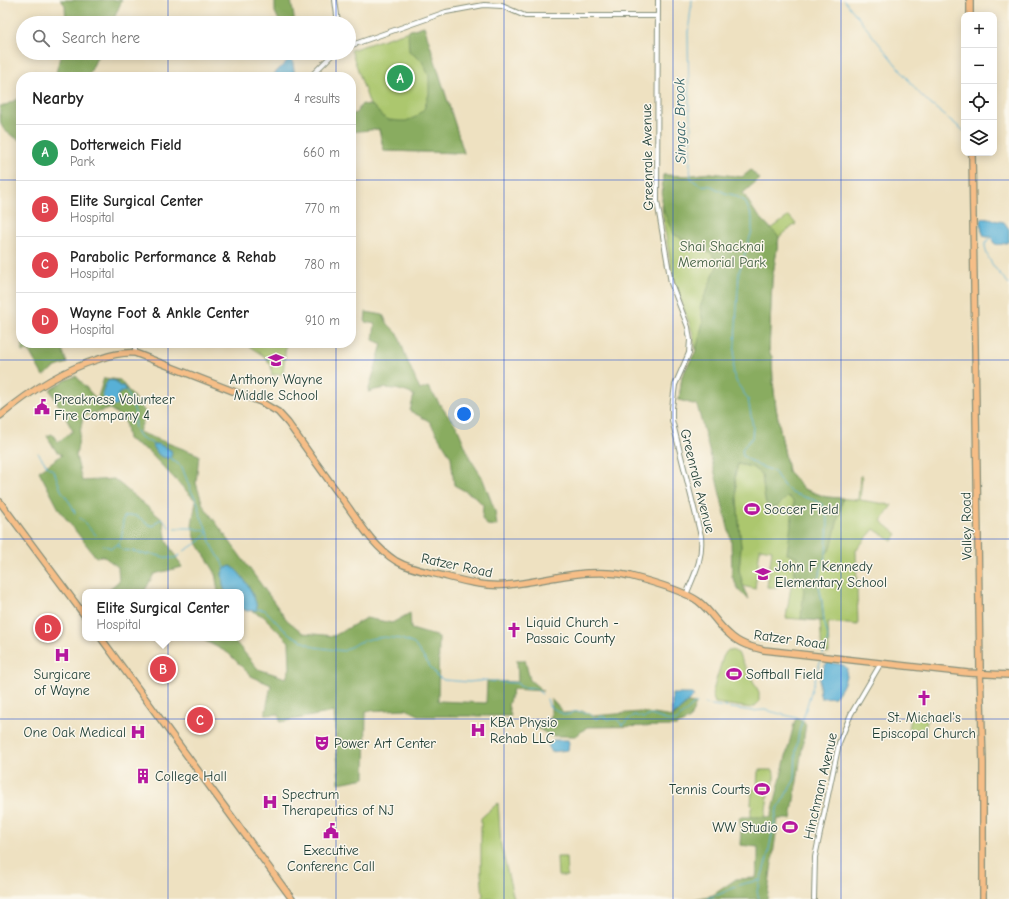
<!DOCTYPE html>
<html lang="en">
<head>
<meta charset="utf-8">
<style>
	body { margin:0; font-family:"Comic Neue",sans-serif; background:#f2f2f2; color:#222 }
	.controls { position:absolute; right:12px; top:12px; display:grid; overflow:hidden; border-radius:8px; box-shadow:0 2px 10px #0003 }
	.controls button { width:36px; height:36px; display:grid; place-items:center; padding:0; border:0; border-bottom:1px solid #e0e0e0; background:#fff; color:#222; font:20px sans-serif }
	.you { position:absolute; left:464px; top:414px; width:14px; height:14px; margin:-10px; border:3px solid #fff; border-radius:50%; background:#1a73e8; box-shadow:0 0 0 6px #1a73e833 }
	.badge { display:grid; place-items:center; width:26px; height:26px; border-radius:50%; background:#b5179e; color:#fff; font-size:13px; font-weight:700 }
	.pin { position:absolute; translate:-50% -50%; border:2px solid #fff; box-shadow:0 1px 4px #0006 }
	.popup { position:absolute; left:82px; top:589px; width:162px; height:52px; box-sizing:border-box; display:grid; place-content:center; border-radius:8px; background:#fff; filter:drop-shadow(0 1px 3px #0005); font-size:13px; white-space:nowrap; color:#767676 }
	.popup b { font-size:15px; color:#222 }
	.popup::after { content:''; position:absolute; left:50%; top:100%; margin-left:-8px; border:8px solid transparent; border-top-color:#fff }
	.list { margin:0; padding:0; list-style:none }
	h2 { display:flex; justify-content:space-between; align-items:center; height:52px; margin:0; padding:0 16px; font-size:17px }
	h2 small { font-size:13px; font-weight:400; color:#767676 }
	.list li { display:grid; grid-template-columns:26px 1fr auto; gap:12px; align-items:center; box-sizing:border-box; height:56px; padding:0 16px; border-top:1px solid #e0e0e0 }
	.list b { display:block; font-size:15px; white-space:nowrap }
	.list p { margin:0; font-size:13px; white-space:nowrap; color:#767676 }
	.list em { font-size:13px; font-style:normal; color:#767676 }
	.icon { flex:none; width:22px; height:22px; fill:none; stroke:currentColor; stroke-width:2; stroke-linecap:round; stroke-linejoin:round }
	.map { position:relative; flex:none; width:1009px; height:899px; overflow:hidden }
	.search { position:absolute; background:#fff; box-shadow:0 2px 10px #0003; left:16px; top:16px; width:340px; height:44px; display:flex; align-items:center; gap:10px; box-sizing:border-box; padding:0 14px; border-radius:22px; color:#767676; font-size:15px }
	.panel { position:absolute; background:#fff; box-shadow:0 2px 10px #0003; left:16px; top:72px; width:340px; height:276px; border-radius:16px }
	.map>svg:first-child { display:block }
</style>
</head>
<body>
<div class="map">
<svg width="1009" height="899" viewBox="0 0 1009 899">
	<rect width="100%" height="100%" fill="#fbf7ec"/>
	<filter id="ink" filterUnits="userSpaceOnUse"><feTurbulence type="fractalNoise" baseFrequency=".025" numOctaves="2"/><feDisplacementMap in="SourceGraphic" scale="8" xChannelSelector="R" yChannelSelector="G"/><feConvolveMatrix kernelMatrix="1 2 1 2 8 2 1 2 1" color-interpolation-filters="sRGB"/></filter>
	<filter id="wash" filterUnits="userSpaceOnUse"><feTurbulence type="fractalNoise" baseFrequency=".012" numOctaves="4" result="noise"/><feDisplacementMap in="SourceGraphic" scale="16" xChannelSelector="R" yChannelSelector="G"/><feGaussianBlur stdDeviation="0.9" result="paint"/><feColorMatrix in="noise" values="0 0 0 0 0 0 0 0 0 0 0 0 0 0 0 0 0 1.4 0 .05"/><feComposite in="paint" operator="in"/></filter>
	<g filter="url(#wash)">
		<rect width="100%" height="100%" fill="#eee1c1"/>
		<path fill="#acc76e" stroke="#668251" d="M424,26L464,153L384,151L373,106L370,105L351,50Z
			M711,173L743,193L755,212L771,229L789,216L796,224L779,237L772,280L769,352L772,357L773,382L776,408L788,471L804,489L826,497L858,500L860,476H862L860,500L892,505L881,521L897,534L892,541L874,529L856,550L858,625L828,622L829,653L822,652L820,621L786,618L791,586L777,584V588L767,587L772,550L760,548L755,589L743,586L739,570L741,547L735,476L738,464L752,467L762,475L765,500L788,496L697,405L679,400L682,376L696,351L692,331L673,279L662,212L663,175L686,176Z
			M244,343H286L283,374L272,375L271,365L264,356Z
			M728,650H732L738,653L759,692V702L755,706L751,708L715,703L712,694L723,657L726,652Z
			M912,713L928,716L925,731L909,729Z
			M759,770H773C775,775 774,785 772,789L768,790C768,800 766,808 765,819L751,818V808L753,807L751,805L752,790L757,788L758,772Z
			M498,803L501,846L514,899H480L483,896L481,874V818Z
			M566,857L567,876H558L557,857Z"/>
		<path fill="#89ac61" stroke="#54744a" d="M60,0H122L112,23H66L65,5Z
			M275,0H291L295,23H280L275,12Z
			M424,26L464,153L384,151L379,129L351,132V115L356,113L362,104L373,106L382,116L389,120L399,121H406L416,117L424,109L429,94V76L422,61L409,51L408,31Z
			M61,53H99L88,77H55Z
			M21,97V141C1,129 0,130 0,106H4Z
			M751,170L759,179L743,193L755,212L779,237L772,280L769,352L772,357L773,382L776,408L788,471L804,489L826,497L843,498L831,548L826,554L818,579L822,601L824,621L801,619L805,577L794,576L797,556L787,554L794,502L788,496L777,507L768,508L765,500L762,475L752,467L738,464L735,476L741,547L739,570L745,592L749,599L739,591L732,576L731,540L713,465L697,405L679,400L682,376L696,351L703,322L700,307L717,266L712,254L673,234L664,212L662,202L663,175L686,176L711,173L742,177Z
			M366,312L383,315L388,324L398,334L407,360L420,390L428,387L446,413L457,427L471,460L482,477L495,511L497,526L487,525L482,519L483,505L474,496L454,485L451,457L429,421L410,411L414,395C397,388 386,386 368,392L382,344L373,340L375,324L365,322Z
			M23,343H60L67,363L56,367L43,376L29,351L22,352Z
			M76,376L97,400L104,378L120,380L146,413L139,432L199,455L196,483L203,505L287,620L303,633L334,636L366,618L392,623L410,613L411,629L439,637L438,701L486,703L487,681L518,682L517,660H525L530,680L543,691L513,689L508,705L511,716H421L406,709L366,711L365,778L339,783L334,712L280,722L279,714L265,715L271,685L251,676L228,653L200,638H226L233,639L258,669L286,678L290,668L289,642L263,616L241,606V592H218L215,572L196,541L192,525L196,501L148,451L128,439L125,420L110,409L83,416L76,456L82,481L114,479L163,520L167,542L182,567L154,574L144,592H109L108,590L119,581L118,567L103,556L96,557L60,511L39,471L62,455L56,451L47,436L52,434L58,442L73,431L50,390L64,381Z
			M551,699L564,713L584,711L593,716L640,712L673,717L687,703L696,704L690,719L676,726L587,727L576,736H550L532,724L551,719Z
			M798,719L806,724L791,819H778L767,899H695L713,895L736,879L756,878L758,861V847L740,845L741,829L739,817H771L795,720Z"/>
		<path fill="#59b0d6" stroke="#3c7685" d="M292,56L295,77H271Z
			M983,218L1004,222L1009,229V241C1006,244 997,246 994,243C993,242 992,239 992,237H985C981,232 981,226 981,220Z
			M109,380L116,381L119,386H123L126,390L118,394L117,400L118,405L115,406C112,405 108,403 105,401C100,396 104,384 109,380Z
			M152,444H158L171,450L172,454L170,458C158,458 158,454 152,444Z
			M231,566C242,573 257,597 257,610L247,611L241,608V592H225L223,585L222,573L225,568Z
			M828,662L843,665L847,668C846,680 843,688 835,697L821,698C817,688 820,670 828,662Z
			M672,694H692L694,696L672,717Z
			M553,740H568L569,743L568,750L551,752L548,745Z"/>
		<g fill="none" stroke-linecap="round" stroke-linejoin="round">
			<path stroke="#59b0d6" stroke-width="1" d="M692,0L688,33L689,102L691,127L690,165L691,178L694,181L700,185L711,186L725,193L734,195L745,201L752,217V231L739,272L734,361L733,373L737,383L748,399L753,427L752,438L742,449L743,456L759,466L774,471L783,485L792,493L814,500L823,505L828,522L826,554L818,579L822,601L824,621L828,636L827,643L823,654
				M844,0L918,92L929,103L964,131
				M992,237L985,243C985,259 998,272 1009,284
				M126,390L135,412L134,418L135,429L139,436L153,444
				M38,453L48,467L54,471L61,490L72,506L75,513
				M169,457L182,467L191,491L198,503L199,512L208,532L200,541L184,551
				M80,518L96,535
				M175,528H194L208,532L210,542L226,569
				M103,545L111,548C127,542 120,530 124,517C140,511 141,523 153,526L159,520L163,519L166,522L169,527
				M118,546L123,550L133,551L147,555L152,554L168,558H175L180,555
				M257,609L265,610L282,628L291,635L314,647L344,651L357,643L370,639L384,637L401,639L414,644L437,676L444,680L469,682L487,680
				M489,681L517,683L521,687L535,688L542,694
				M547,699L549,706L565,715L570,714L572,712C582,711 588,711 596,719L602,716L608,719H617L622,725L634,715L644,718L651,715L669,721H676L695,703H697
				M705,704L752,711L765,710L801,719
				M704,899L720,894L742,884L760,880
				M759,899L757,891L767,859L777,810L795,779L796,750L799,732L821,659"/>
		</g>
	</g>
	<g filter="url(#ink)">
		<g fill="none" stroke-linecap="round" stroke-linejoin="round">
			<defs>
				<path id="tertiary" d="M335,0L338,23
					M658,0L657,201L671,283L688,327L690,340L689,353L675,385L672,408V420L701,536C703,560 695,573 686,595
					M349,46L446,12L484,5L502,6L525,16H657
					M310,77L334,53
					M135,343V353
					M814,899L815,857L839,743L851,714L881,663"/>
				<path id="primary" d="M970,0V15
					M972,153L980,668L983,763V899
					M0,416C30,391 62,370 99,359C111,355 123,352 135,353L261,402L278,412L288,423C307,450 326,477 346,504C361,525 374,547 396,561C411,570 430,572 448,577C467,582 487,587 507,585C549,581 588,566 630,576C649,581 683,590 698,601C711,611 717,624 729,634C739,644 751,647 764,650L968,673L1009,675
					M0,502L85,616
					M101,638L292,899"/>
			</defs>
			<use href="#tertiary" stroke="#868f7a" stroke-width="6"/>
			<use href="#primary" stroke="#868f7a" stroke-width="8"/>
			<use href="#tertiary" stroke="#fff" stroke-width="4"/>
			<use href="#primary" stroke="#f6be87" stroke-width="5.5"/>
		</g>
	</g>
	<path fill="none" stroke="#1d4ed8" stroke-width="1" stroke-opacity="0.55" d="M168,0V23M336,0V23M504,0V899M673,0V899M841,0V899M168,53V77M336,53V77M0,180H21M351,180H1009M168,343V899M336,343V899M0,360H1009M0,539H1009M0,719H1009"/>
	<defs>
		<symbol id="school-bare" viewBox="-9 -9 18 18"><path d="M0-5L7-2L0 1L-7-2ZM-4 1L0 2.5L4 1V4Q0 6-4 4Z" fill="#b5179e" stroke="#fbf7ec" stroke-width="2.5" paint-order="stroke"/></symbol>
		<symbol id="civic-bare" viewBox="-9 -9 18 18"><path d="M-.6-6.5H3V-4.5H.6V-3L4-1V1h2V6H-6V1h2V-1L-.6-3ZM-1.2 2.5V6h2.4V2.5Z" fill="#b5179e" stroke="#fbf7ec" stroke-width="2.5" paint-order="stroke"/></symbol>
		<symbol id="stadium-bare" viewBox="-9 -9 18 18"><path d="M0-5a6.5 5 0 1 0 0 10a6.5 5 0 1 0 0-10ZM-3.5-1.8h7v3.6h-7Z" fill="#b5179e" stroke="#fbf7ec" stroke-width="2.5" paint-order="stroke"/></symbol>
		<symbol id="church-bare" viewBox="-9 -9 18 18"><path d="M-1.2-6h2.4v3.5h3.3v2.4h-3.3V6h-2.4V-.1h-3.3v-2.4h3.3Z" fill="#b5179e" stroke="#fbf7ec" stroke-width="2.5" paint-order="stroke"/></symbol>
		<symbol id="hospital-bare" viewBox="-9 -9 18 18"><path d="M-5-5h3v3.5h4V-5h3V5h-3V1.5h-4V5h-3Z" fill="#b5179e" stroke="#fbf7ec" stroke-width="2.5" paint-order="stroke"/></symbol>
		<symbol id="theatre-bare" viewBox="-9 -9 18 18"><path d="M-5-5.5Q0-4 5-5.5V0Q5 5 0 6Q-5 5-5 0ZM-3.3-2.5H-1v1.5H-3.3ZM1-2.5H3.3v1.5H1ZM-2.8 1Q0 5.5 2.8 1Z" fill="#b5179e" stroke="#fbf7ec" stroke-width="2.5" paint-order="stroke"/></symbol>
		<symbol id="building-bare" viewBox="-9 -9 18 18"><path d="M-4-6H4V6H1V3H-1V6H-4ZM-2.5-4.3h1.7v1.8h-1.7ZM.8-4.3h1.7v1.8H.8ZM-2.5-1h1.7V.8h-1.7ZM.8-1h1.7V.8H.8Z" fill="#b5179e" stroke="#fbf7ec" stroke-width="2.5" paint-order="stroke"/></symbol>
	</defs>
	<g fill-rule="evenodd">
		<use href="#school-bare" x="265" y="349" width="22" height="22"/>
		<use href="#civic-bare" x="31" y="396" width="22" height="22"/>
		<use href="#stadium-bare" x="741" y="498" width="22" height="22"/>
		<use href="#school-bare" x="752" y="563" width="22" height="22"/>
		<use href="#church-bare" x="503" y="619" width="22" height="22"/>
		<use href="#hospital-bare" x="51" y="644" width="22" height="22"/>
		<use href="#stadium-bare" x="723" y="663" width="22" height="22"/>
		<use href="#church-bare" x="913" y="687" width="22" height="22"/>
		<use href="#hospital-bare" x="467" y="719" width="22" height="22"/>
		<use href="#hospital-bare" x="127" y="721" width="22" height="22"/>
		<use href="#theatre-bare" x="311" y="732" width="22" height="22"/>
		<use href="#building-bare" x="132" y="765" width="22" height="22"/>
		<use href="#stadium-bare" x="751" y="778" width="22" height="22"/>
		<use href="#hospital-bare" x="259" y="791" width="22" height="22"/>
		<use href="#stadium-bare" x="779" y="816" width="22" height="22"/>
		<use href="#civic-bare" x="320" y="820" width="22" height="22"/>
	</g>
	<g text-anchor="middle" stroke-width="3" stroke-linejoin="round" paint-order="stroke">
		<g font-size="14" fill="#1f3d34" stroke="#fbf7ec">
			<text transform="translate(647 157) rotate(-91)" y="5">Greenrale Avenue</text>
			<text transform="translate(698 481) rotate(76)" y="5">Greenrale Avenue</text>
			<text transform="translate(966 526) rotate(-91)" y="5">Valley Road</text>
			<text transform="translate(457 565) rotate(12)" y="5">Ratzer Road</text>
			<text transform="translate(790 639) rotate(8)" y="5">Ratzer Road</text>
			<text transform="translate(820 786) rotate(-77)" y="5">Hinchman Avenue</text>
		</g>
		<g font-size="14" fill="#426042" stroke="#fbf7ec">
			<text x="722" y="251">Shai Shacknai<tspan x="722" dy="16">Memorial Park</tspan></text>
		</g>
		<g font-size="14" fill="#1f3d34" stroke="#fbf7ec" text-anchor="start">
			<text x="276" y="384" text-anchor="middle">Anthony Wayne<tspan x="276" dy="16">Middle School</tspan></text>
			<text x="54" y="404">Preakness Volunteer<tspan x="54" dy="16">Fire Company 4</tspan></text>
			<text x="764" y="514">Soccer Field</text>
			<text x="775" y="571">John F Kennedy<tspan x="775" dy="16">Elementary School</tspan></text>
			<text x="526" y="627">Liquid Church -<tspan x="526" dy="16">Passaic County</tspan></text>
			<text x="62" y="679" text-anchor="middle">Surgicare<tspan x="62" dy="16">of Wayne</tspan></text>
			<text x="746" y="679">Softball Field</text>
			<text x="924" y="722" text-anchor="middle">St. Michael's<tspan x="924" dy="16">Episcopal Church</tspan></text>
			<text x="490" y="727">KBA Physio<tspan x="490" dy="16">Rehab LLC</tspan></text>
			<text x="126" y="737" text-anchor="end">One Oak Medical</text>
			<text x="334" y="748">Power Art Center</text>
			<text x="155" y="781">College Hall</text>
			<text x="750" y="794" text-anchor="end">Tennis Courts</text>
			<text x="282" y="799">Spectrum<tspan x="282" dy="16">Therapeutics of NJ</tspan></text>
			<text x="778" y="832" text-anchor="end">WW Studio</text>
			<text x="331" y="855" text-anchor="middle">Executive<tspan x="331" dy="16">Conferenc Call</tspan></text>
		</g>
		<g font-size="15" font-style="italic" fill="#306065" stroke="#fbf7ec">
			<text transform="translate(680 121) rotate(-91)" y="5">Singac Brook</text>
		</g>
	</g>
</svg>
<div class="controls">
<button>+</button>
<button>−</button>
<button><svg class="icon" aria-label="locate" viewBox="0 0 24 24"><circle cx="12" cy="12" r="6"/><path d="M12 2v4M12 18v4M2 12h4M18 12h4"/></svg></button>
<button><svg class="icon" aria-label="layers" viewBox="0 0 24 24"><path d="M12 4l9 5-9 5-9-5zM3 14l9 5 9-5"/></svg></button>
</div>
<div class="you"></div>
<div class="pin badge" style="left:400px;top:78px;background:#2e9e5b">A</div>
<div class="pin badge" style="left:163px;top:669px;background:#e0444e">B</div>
<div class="popup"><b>Elite Surgical Center</b>Hospital</div>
<div class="pin badge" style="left:200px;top:720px;background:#e0444e">C</div>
<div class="pin badge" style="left:48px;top:628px;background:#e0444e">D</div>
<div class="search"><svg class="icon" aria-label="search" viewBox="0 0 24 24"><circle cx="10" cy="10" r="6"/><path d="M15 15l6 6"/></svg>Search here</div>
<section class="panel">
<h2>Nearby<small>4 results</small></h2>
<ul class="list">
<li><span class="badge" style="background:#2e9e5b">A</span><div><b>Dotterweich Field</b><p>Park</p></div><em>660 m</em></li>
<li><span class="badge" style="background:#e0444e">B</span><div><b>Elite Surgical Center</b><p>Hospital</p></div><em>770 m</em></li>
<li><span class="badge" style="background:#e0444e">C</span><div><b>Parabolic Performance &amp; Rehab</b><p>Hospital</p></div><em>780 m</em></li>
<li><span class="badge" style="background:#e0444e">D</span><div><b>Wayne Foot &amp; Ankle Center</b><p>Hospital</p></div><em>910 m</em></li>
</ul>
</section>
</div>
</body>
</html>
